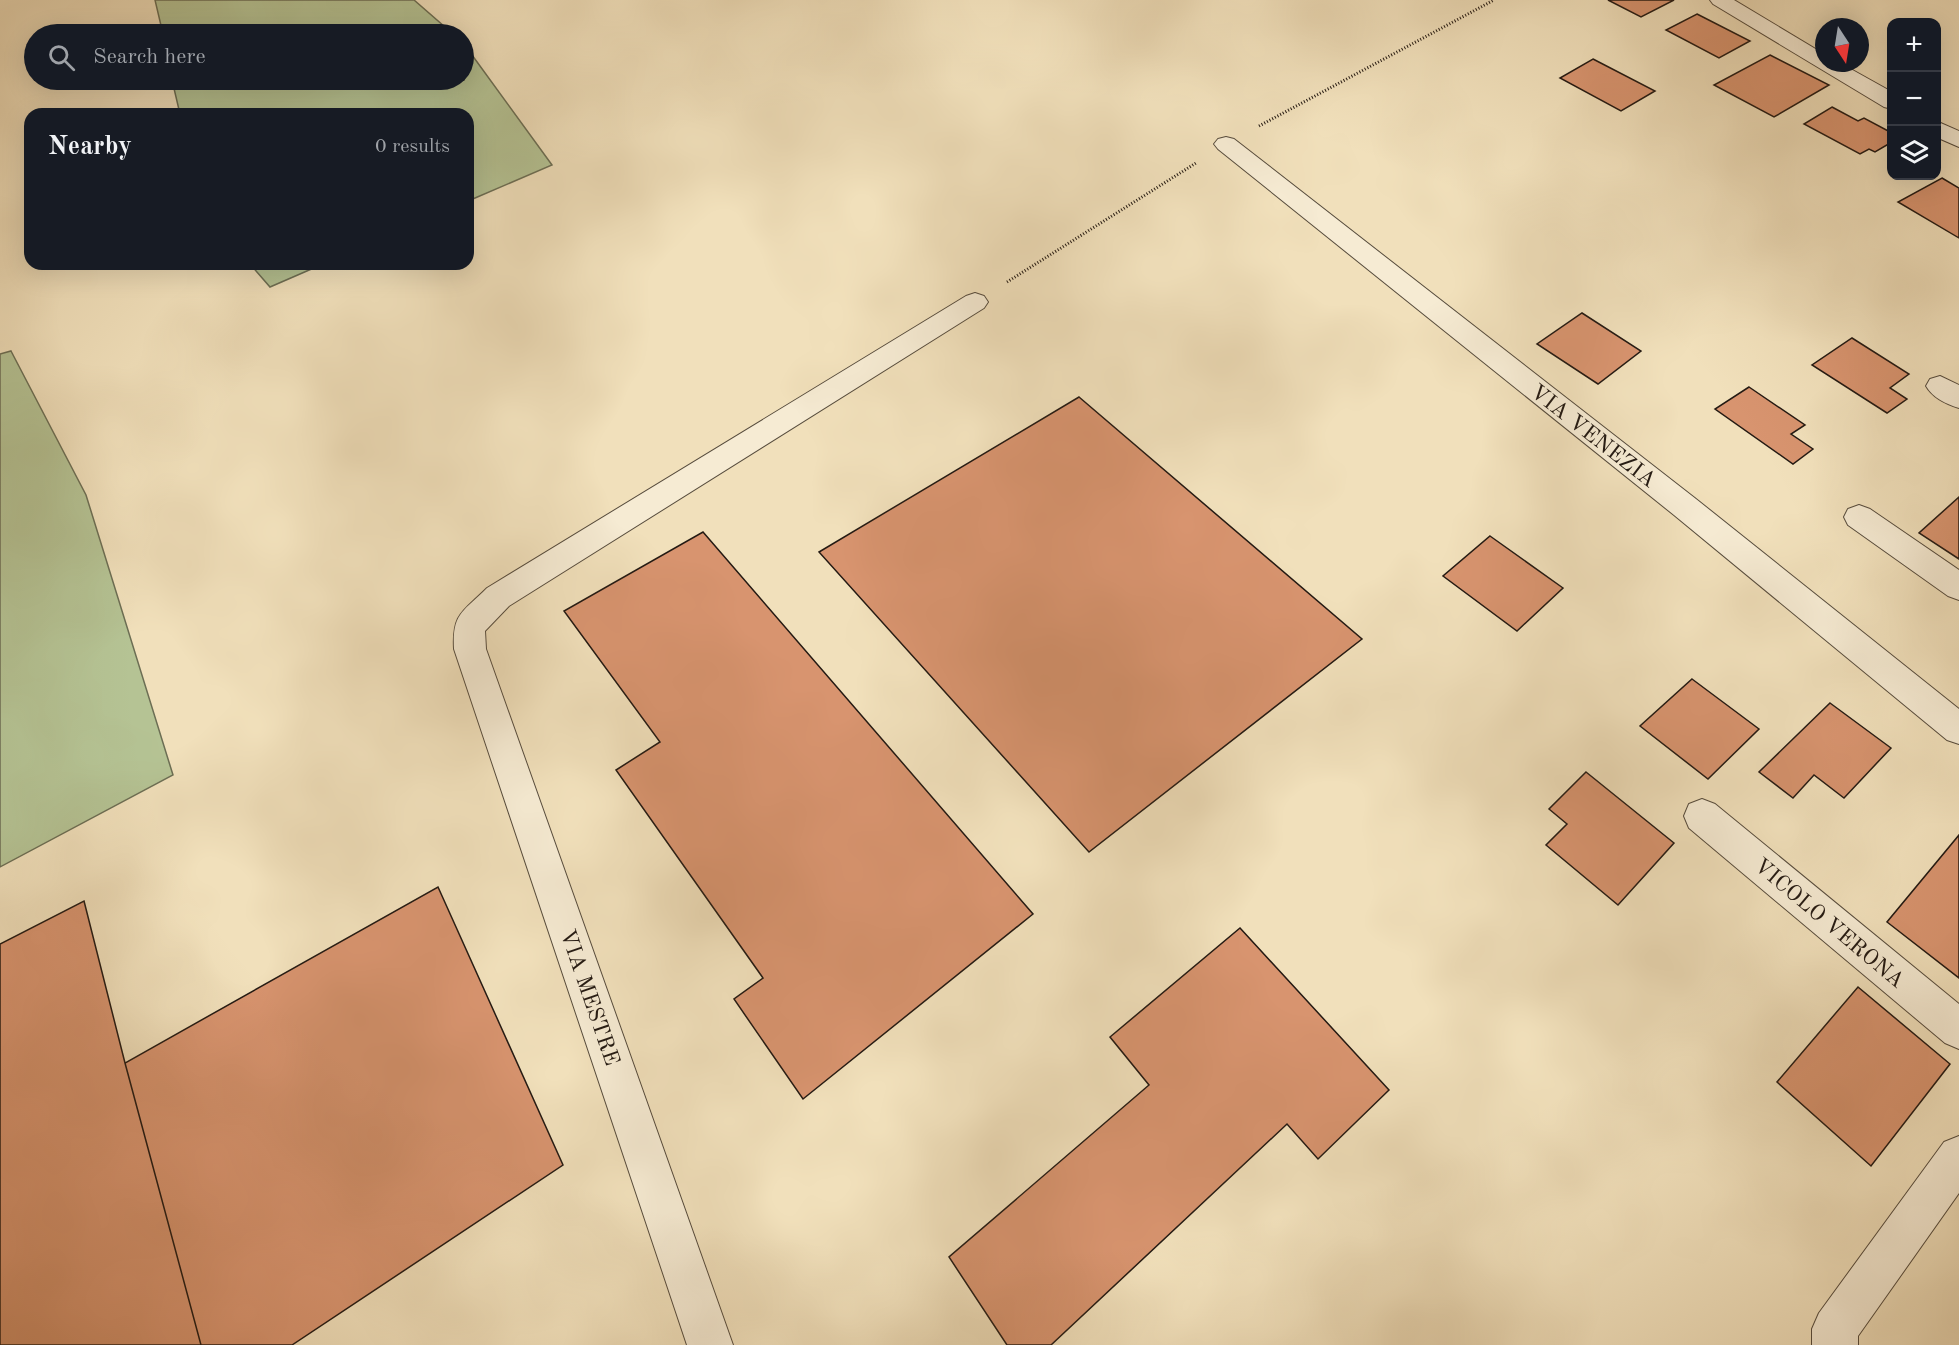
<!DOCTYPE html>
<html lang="en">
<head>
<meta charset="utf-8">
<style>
	body { margin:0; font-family:"Old Standard TT",serif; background:#242831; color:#f1f3f6 }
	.controls { position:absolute; right:18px; top:18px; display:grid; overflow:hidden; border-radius:12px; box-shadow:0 6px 24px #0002 }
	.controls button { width:54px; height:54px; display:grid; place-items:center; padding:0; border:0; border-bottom:2px solid #363941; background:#171b24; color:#f1f3f6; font:30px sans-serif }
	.compass { position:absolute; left:1815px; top:18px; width:54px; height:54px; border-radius:50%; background:#171b24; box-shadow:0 6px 24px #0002; rotate:168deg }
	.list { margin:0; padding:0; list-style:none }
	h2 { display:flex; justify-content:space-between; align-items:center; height:78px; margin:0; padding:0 24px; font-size:26px }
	h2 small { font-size:20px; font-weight:400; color:#9ea1a6 }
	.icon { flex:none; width:33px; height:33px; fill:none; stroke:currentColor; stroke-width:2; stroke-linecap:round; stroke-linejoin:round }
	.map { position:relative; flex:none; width:1959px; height:1345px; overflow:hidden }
	.search { position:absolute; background:#171b24; box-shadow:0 6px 24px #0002; left:24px; top:24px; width:450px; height:66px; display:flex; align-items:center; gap:15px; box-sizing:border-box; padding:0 21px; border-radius:33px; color:#9ea1a6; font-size:22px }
	.panel { position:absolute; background:#171b24; box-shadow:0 6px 24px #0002; left:24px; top:108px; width:450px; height:162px; border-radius:18px }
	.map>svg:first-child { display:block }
</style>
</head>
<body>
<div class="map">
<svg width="1959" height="1345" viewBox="0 0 1959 1345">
	<rect width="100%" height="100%" fill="#f1e0bb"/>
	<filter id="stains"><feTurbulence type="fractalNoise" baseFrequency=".00333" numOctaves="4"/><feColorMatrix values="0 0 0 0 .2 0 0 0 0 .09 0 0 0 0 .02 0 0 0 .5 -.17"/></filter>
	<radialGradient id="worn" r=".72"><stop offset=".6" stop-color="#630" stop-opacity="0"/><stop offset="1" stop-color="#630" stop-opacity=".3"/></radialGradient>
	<path fill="#b5c394" stroke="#6c6e54" stroke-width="1.5" d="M155,0H414L453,34H163Z
		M464,44L552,165L468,201V114H180L172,80H464Z
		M250,264H323L270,287Z
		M11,351L86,495L173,775L0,867V354Z"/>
	<path fill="#d8946f" stroke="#241a13" stroke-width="1.5" d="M1608,0H1674L1641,17Z
		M1697,14L1750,41L1719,58L1666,30Z
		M1770,55L1829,85L1774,117L1714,85Z
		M1593,59L1655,91L1621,111L1560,78Z
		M1832,107L1858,121L1864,118L1892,133V142L1875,152L1869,149L1860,154L1804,124Z
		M1942,178L1959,188V238L1898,202Z
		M1582,313L1641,351L1598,384L1537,344Z
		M1852,338L1909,374L1890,388L1907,399L1887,413L1812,365Z
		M1749,387L1805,425L1791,434L1813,449L1793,464L1715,409Z
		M1079,397L1362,639L1089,852L819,552Z
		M1959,497V559L1919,533Z
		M703,532L1033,914L803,1099L734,999L763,978L616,770L660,742L564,611Z
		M1490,536L1563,588L1517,631L1443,576Z
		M1692,679L1759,729L1708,779L1640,726Z
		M1830,703L1891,748L1844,798L1814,775L1793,798L1759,772Z
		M1586,772L1674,843L1618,905L1546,845L1567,824L1549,809Z
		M1959,835V978L1887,922Z
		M438,887L563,1165L292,1345H201L125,1063Z
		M84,901L125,1063L201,1345H0V944Z
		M1240,928L1389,1090L1318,1159L1287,1124L1051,1345H1007L949,1257L1149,1085L1110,1037Z
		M1858,987L1950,1064L1871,1166L1777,1082Z"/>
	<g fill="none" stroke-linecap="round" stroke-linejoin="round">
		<defs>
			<path id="minor" d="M1710,0H1734L1824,54V63H1840L1892,92V109L1884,107L1713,4Z
				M1936,121L1959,131V147L1936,137Z
				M1226,137L1234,139L1696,499L1959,709V744L1947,740L1674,515L1218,149L1214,144L1218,139Z
				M975,293L984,296L988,302L984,308L509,606L485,631L486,649L733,1345H687L454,649C452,613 463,612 487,588L966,296Z
				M1940,376L1959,385V408C1946,404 1933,398 1926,386L1930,379Z
				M1859,505L1870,509L1959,570V600L1948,596L1848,525L1844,517L1848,509Z
				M1702,799L1715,804L1959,1004V1049L1945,1043L1689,828L1684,816L1689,804Z
				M1959,1136V1193L1858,1336V1345H1812V1329L1819,1313L1944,1142Z"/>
		</defs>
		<use href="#minor" stroke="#574c3d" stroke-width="2"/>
		<path stroke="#241a13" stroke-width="3" stroke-dasharray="1 2" stroke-linecap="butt" d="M1259,126L1494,0
			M1007,282L1196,163"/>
		<use href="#minor" fill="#f6ebd3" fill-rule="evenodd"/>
	</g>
	<g text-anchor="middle" stroke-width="5" stroke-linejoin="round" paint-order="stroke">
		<g font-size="22" fill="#241a13" stroke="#f6ebd3">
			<text transform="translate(1594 435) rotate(38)" y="8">VIA VENEZIA</text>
			<text transform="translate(1830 922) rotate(40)" y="8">VICOLO VERONA</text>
			<text transform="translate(591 997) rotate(71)" y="8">VIA MESTRE</text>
		</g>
	</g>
	<rect width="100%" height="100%" filter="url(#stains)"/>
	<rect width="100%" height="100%" fill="url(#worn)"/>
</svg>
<div class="controls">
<button>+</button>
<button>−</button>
<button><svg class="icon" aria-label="layers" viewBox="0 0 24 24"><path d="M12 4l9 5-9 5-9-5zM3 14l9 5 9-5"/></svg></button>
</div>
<svg class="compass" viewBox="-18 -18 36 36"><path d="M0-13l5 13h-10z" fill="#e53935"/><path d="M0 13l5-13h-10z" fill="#9ea1a6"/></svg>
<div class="search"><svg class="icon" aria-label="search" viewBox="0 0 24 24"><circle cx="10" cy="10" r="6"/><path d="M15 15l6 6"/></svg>Search here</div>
<section class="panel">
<h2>Nearby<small>0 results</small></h2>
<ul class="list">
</ul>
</section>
</div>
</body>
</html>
